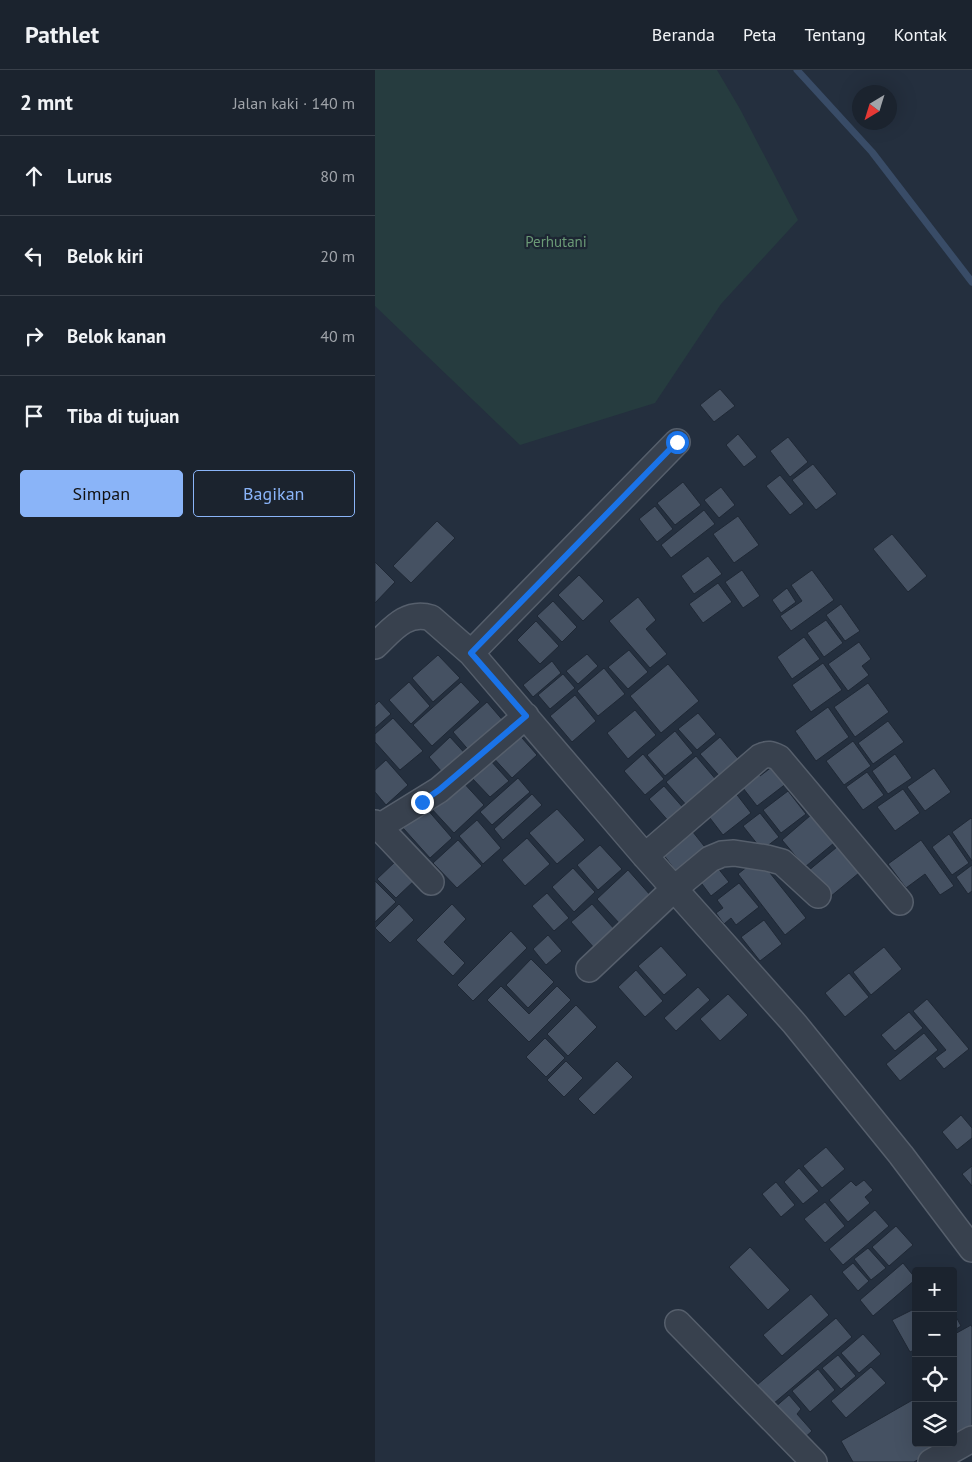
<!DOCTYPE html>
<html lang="id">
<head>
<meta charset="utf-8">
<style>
	body { margin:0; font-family:"PT Sans",sans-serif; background:#282f3a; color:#f1f3f6 }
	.controls { position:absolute; right:15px; bottom:15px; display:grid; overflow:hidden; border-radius:5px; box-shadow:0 5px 20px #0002 }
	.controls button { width:45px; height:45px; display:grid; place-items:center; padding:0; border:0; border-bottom:1px solid #39404a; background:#1b232e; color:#f1f3f6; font:25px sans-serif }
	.compass { position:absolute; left:477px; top:15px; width:45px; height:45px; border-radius:50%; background:#1b232e; box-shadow:0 5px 20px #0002; rotate:218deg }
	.stop { position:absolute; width:15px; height:15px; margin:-11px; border:4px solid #1a73e8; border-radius:50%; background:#fff }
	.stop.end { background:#1a73e8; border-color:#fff; box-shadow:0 1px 5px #0008 }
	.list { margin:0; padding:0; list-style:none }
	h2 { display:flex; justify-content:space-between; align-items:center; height:65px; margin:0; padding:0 20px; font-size:21px }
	h2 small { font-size:16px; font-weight:400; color:#a0a4aa }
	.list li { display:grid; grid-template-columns:32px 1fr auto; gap:15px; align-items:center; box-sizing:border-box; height:80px; padding:0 20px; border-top:1px solid #39404a }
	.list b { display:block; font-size:19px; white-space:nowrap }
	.list em { font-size:16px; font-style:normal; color:#a0a4aa }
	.actions { display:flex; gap:10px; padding:15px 20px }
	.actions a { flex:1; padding:11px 0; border:1px solid #8ab4f8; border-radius:5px; text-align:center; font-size:18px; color:#8ab4f8 }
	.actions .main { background:#8ab4f8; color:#111 }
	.icon { flex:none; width:28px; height:28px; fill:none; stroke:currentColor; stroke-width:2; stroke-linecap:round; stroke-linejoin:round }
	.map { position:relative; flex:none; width:597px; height:1392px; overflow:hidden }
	header { display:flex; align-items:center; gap:30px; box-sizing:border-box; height:70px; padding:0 25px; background:#1b232e; border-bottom:1px solid #39404a }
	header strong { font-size:24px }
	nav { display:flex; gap:28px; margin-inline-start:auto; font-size:18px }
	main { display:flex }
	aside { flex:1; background:#1b232e }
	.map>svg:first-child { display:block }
</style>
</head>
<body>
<header>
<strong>Pathlet</strong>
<nav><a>Beranda</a><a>Peta</a><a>Tentang</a><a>Kontak</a></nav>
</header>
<main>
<aside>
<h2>2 mnt<small>Jalan kaki · 140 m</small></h2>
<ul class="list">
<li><svg class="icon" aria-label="ahead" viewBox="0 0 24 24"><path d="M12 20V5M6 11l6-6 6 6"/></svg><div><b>Lurus</b></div><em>80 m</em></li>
<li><svg class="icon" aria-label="left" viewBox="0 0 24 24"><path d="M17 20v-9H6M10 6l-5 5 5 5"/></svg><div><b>Belok kiri</b></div><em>20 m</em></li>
<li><svg class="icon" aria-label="right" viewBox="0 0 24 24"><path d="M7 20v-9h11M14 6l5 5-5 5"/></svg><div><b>Belok kanan</b></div><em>40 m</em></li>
<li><svg class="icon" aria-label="arrive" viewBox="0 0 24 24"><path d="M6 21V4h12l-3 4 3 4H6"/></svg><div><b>Tiba di tujuan</b></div></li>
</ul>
<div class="actions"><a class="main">Simpan</a><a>Bagikan</a></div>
</aside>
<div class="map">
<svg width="597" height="1392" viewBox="0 0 597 1392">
	<rect width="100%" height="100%" fill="#242f3e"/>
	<path fill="#263c3f" d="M0,0H342L365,39L423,150L346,234L280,333L145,375L0,236Z"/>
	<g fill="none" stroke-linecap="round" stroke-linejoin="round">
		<path stroke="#394c67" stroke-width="7" d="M422,0L497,82L597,212"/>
	</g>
	<path fill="#455162" stroke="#1f2835" d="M345,319L360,336L339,352L325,335Z
		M363,364L382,387L369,397L351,375Z
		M413,367L433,392L415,407L395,381Z
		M438,394L462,424L441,440L417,410Z
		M405,405L429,434L415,445L391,416Z
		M308,412L326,435L300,455L282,433Z
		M346,417L360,435L344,448L329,430Z
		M280,436L298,459L282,472L264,449Z
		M329,440L340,454L296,488L286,475Z
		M363,446L384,475L359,493L338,464Z
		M62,451L80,468L36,513L18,496Z
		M517,464L552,506L533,522L498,479Z
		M333,486L347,504L319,524L306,506Z
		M0,492L20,512L0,533Z
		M367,500L385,526L368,538L350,512Z
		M437,500L459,530L416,561L405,546L427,531L416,515Z
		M204,505L229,531L208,551L183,525Z
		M343,513L357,532L328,553L314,534Z
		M412,518L421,532L406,543L397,530Z
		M263,527L281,550L271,559L292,584L275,598L234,551Z
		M178,531L202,557L187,572L162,546Z
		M466,534L485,561L470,571L451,545Z
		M451,550L468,573L449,587L432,563Z
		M161,551L184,576L165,594L142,570Z
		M429,567L445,589L417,609L402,587Z
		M484,572L496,589L487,596L494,605L473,621L453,594Z
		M254,580L273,602L253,619L233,597Z
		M212,584L223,596L203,614L191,601Z
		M63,585L85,608L58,632L37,608Z
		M177,591L186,603L158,627L148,615Z
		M448,593L467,620L436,642L417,615Z
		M293,594L324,631L286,663L255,626Z
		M229,598L250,624L223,646L202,621Z
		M188,604L200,618L175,639L163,625Z
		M34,612L55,636L36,654L14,630Z
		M86,612L105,632L57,676L38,655Z
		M493,613L514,642L480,667L459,637Z
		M200,625L221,651L197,672L175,646Z
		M4,631L16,644L0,658V635Z
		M112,632L131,654L97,684L78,662Z
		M453,637L474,667L441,691L420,661Z
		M260,640L281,665L253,689L232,663Z
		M323,643L341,664L322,680L303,659Z
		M18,648L48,681L25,700L0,672V664Z
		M513,651L529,672L498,694L483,673Z
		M140,660L162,685L137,708L114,683Z
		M300,661L318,683L290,706L272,685Z
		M75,667L94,688L72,708L54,687Z
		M345,667L367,693L347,709L325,684Z
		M478,671L496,696L469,715L451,691Z
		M268,684L289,709L270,725L249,701Z
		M520,684L537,708L513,724L497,701Z
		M321,686L343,712L313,737L291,712Z
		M11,690L33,715L11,735L0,722V700Z
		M115,690L134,711L115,727L96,707Z
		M377,696L385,706L398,696L412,713L382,736L361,709Z
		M559,698L576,722L550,741L532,717Z
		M492,702L509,725L488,740L471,717Z
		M143,708L155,722L117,755L105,742Z
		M86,710L109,735L79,763L55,737Z
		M289,716L311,741L296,754L274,729Z
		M356,717L376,743L348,765L328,739Z
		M528,719L545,743L520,761L502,737Z
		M413,721L431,744L406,763L388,740Z
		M157,724L167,735L128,770L119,759Z
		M51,738L77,768L55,788L28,758Z
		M182,739L210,770L182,794L154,763Z
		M385,743L404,767L387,780L368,756Z
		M436,745L459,773L430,797L407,770Z
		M596,748L597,749V791L577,762Z
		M102,750L126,778L108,794L84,766Z
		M314,757L333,781L303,804L285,780Z
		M574,764L594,793L577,805L557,777Z
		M152,768L175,794L150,816L127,790Z
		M83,770L107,796L82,818L58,793Z
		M546,770L579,816L565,825L550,804L531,818L513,794Z
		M225,775L247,799L223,820L202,795Z
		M462,777L484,803L455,827L433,801Z
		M383,788L431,848L410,865L363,804Z
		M22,790L41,809L21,828L2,809Z
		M597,795V821L593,824L581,807Z
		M342,797L354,812L336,826L324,810Z
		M198,798L220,822L199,842L177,817Z
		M253,800L276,826L245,854L222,829Z
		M0,811L21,832L0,852Z
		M364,813L384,837L361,855L356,848L349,854L341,843L348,838L342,830Z
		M172,823L194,848L179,861L157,836Z
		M24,834L39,850L15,873L0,858Z
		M77,834L91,849L69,872L90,893L78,906L41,870Z
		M217,834L241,861L221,880L196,852Z
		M389,850L407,874L385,891L366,867Z
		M136,861L152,878L98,931L82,915Z
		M173,865L187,881L171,895L158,879Z
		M286,876L312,905L289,925L263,896Z
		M509,877L527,899L496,925L478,902Z
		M156,889L179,912L153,938L131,915Z
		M261,900L288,931L270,947L243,917Z
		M474,903L494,927L470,947L450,923Z
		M126,916L154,944L182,916L196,930L154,972L112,930Z
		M323,917L335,930L301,961L289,948Z
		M353,924L373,945L345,971L325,949Z
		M552,929L594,979L569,999L560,988L571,980L538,941Z
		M201,935L222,957L193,986L172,964Z
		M534,942L548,958L520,981L506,965Z
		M549,963L563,980L525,1011L511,994Z
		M170,968L190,988L171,1007L151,987Z
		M191,991L208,1008L189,1027L172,1010Z
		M242,991L258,1007L219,1045L203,1029Z
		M586,1045L597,1058V1068L582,1080L567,1062Z
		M451,1077L470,1099L447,1118L428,1096Z
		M597,1096V1116L587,1104Z
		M424,1098L444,1121L428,1134L409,1112Z
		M489,1110L498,1120L490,1127L495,1133L473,1152L454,1130L476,1111L481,1116Z
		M401,1112L420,1135L406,1147L387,1124Z
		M450,1132L470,1156L450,1173L429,1149Z
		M500,1140L514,1156L468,1195L454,1179Z
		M521,1156L538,1175L514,1196L497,1177Z
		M375,1177L415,1220L393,1240L354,1197Z
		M493,1178L511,1198L496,1210L479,1189Z
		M478,1193L494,1211L483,1221L467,1202Z
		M528,1193L541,1209L498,1246L485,1230Z
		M436,1224L454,1245L407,1286L388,1265Z
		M541,1238V1279L535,1282L517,1250Z
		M578,1241L586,1256L578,1261Z
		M461,1248L477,1267L398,1334L382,1315Z
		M596,1255L597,1257V1358L578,1369V1265Z
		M488,1264L506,1284L484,1303L466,1283Z
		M463,1285L481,1306L466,1319L447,1298Z
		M496,1297L511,1313L471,1348L456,1331Z
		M443,1299L460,1320L435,1342L417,1321Z
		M414,1325L426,1339L422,1344L437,1361L426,1371L398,1339Z
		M541,1328V1373H571L539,1392H478L466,1371Z"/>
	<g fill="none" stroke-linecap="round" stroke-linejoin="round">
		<defs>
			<path id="street" d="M0,576C16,561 31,540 56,548L96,583L270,786L419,953L526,1085L597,1179
				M96,583L302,372
				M0,753L56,812
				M4,757L64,720L151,646
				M270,786L385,687C393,683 396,684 404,688L525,832
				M214,899L300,818L335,789L347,784L359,783L392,788L407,792L443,825
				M303,1253L439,1392
				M556,1392L597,1369"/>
		</defs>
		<use href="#street" stroke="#565f6c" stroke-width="28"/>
		<use href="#street" stroke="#38414e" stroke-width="25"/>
	</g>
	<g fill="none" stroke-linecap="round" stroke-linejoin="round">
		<path stroke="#1a73e8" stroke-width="6" d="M47,732L64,720L151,646L96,583L302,372"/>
	</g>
	<g text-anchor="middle" stroke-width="4.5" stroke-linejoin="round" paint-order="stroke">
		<g font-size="15" fill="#6b9a76" stroke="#1d2633">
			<text x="181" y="177">Perhutani</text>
		</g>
	</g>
</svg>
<div class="controls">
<button>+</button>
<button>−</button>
<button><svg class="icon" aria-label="locate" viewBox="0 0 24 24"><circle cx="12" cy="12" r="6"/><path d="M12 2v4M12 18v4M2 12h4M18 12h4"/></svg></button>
<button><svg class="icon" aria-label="layers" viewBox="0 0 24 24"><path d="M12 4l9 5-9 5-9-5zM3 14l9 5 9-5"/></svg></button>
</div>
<svg class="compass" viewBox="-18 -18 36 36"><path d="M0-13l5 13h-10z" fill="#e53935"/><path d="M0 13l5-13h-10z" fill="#a0a4aa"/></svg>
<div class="stop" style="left:302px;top:372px"></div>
<div class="stop end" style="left:47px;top:732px"></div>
</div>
</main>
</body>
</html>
